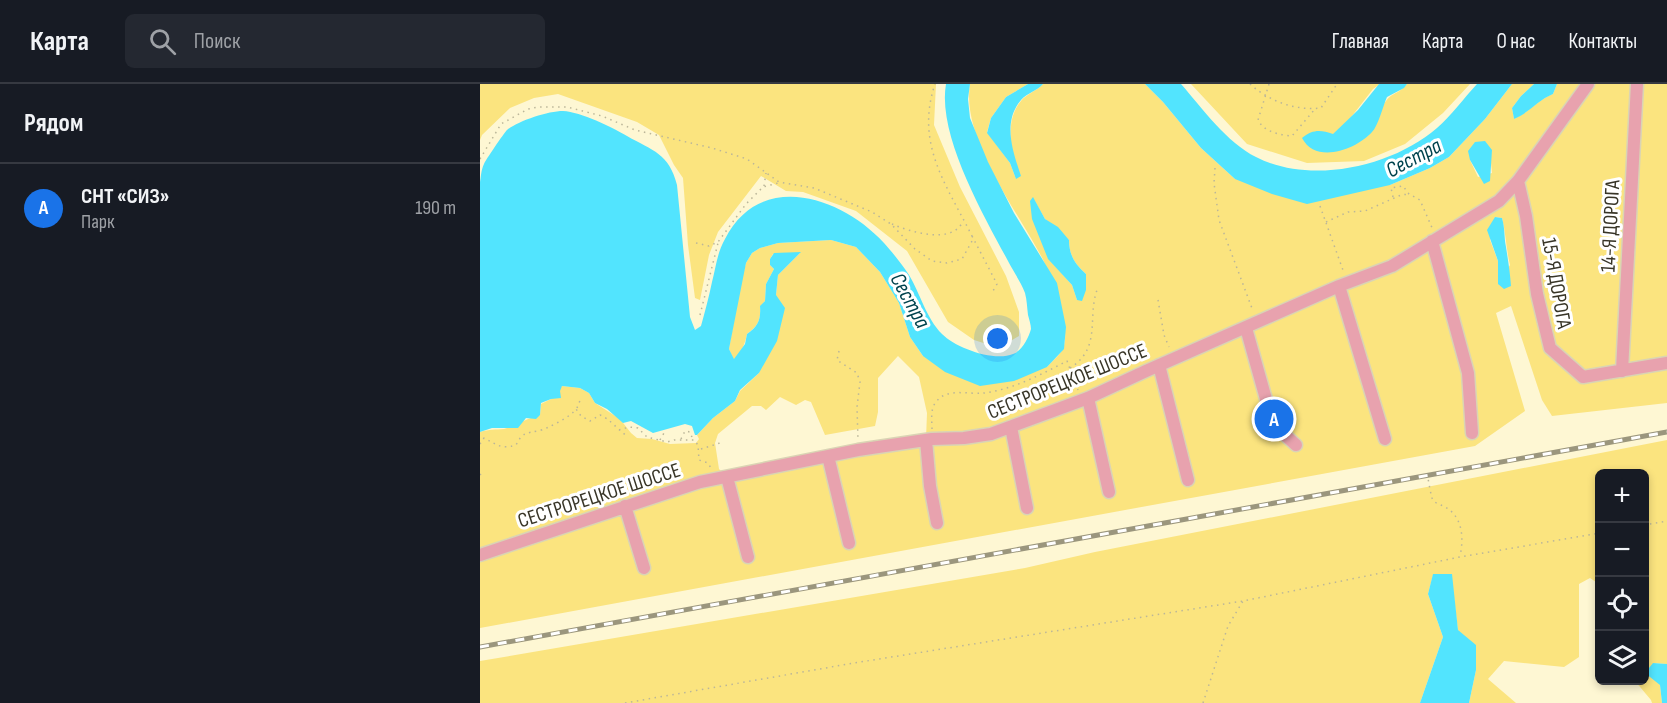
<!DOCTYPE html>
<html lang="ru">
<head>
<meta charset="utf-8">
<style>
	body { margin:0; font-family:"Sofia Sans Condensed",sans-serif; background:#242831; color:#f1f3f6 }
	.controls { position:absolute; right:18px; bottom:18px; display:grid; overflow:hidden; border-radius:9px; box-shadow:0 3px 9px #0003 }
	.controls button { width:54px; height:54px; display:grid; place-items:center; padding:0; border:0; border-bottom:2px solid #363941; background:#171b24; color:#f1f3f6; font:30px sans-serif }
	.you { position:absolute; left:518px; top:255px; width:21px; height:21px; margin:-15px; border:4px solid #fff; border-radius:50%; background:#1a73e8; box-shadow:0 0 0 9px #1a73e833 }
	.badge { display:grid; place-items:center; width:39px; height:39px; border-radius:50%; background:#1a73e8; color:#fff; font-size:20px; font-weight:700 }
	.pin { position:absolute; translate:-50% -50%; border:3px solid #fff; box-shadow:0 2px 6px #0006 }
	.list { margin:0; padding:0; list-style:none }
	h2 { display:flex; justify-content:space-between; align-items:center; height:78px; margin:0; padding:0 24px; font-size:26px }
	h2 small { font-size:20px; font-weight:400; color:#9ea1a6 }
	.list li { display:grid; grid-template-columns:39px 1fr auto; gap:18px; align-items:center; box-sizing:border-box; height:90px; padding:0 24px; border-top:2px solid #363941 }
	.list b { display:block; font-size:22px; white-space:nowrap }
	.list p { margin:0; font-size:20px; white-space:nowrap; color:#9ea1a6 }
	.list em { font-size:20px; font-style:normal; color:#9ea1a6 }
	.icon { flex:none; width:33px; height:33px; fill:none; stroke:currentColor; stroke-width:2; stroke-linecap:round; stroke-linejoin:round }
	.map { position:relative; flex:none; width:1187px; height:619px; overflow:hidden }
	header { display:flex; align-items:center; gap:36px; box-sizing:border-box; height:84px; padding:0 30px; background:#171b24; border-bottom:2px solid #363941 }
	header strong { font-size:28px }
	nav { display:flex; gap:33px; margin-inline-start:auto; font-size:21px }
	.search { width:420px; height:54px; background:#242831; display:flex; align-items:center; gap:15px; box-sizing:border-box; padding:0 21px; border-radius:9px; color:#9ea1a6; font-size:22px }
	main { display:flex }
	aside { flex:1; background:#171b24 }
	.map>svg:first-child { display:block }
</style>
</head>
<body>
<header>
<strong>Карта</strong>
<div class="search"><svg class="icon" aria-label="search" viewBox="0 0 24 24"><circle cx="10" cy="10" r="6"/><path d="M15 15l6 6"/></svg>Поиск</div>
<nav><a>Главная</a><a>Карта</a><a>О нас</a><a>Контакты</a></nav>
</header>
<main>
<aside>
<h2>Рядом<small></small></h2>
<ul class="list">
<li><span class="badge">A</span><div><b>СНТ «СИЗ»</b><p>Парк</p></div><em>190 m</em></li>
</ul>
</aside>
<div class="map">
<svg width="1187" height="619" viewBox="0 0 1187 619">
	<rect width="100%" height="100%" fill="#fef7d3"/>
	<path fill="#fbe47f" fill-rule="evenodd" d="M0,0H456L454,41L480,103L526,192L539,228V252L519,264L494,256L468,238L427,167L376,127L323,108L306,107L281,92L238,148L229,171L220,216L215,214L208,161L203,94L194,81L179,51L157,38L78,10L54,14L30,24L2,51L0,56Z
		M490,0H548L526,13L511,34L507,48L530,79L536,95C533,70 523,38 541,17C546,10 557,7 563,0H665L683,18L721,64L755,95L910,101L950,84L969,73L1005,35L1032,0H1054L1041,12L1032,24L1034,35C1049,28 1058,16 1073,10L1077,0H1187V319L1072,332L1062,316L1031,222L1016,229L1045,327L995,362L0,544V348C10,345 15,346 24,345C36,342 47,334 60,331L61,320L71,315L82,302L100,304L109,309L115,319L140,335L151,349L157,354L172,355L190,360L216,359L219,355L217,351L233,334L255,317L260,307L279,289L296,211L298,191L320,169L293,170L290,175V181L294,185L286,200L285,217L280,223C281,236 278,242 267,250C265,261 261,268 254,276L249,265L260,201L266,179L272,169L280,164L298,159L351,156L376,163L400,188L419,219L430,253L443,272L567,283C572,277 582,270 584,262C588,245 581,230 576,214C571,200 568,183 560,170C536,125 481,53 490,0ZM990,76L1011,79L1012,89L998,93ZM553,114L565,135L589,156C589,171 595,180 606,190L597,216L592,201L568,174ZM1015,133L1022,134C1026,149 1026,165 1030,181L1018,200V177L1010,156ZM418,272L439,293L447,329L446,355L247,393L239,385L235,359L238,350L272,322H281L286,326L300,313L316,321L325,316L331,318L345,351L395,342L398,328V294Z
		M711,0H900L893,5L865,41L838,67L902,24C910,7 917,12 927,0H990L963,29L925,60L884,77L827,79L767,60Z
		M1187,356V580L1173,579L1180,601L1182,619H1172L1171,616L1155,597L1164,596V390H1120L1119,500L1110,494L1099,500V573L1084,583L1024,577L1008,595L1036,619H989L996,586L978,546L971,490L953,491L948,510L963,553L940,619H0V577L545,484L615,468Z"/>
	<path fill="#52e4fe" d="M466,0H490L488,15L490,34L508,78L534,129L577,199L586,243L584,265L567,283L534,297L500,302L465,288L443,272L430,253L419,219L400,188L376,163L351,156L298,159L280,164L272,169L266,179L249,265L254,275L265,260L267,250C278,242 281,236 280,222L285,217L286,200L294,185L290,181V175L294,169L321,168L298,191L296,211L305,224L297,257L279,289L260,306L255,317L233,334L217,351H215L212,342L205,340L173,349L151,337L143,339L127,325L115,319L109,309L100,304L82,302L80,307L81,314L71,315L61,319L60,331L56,335L46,334L38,344H12L0,348V98C1,93 1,86 4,80C5,77 24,49 27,46C38,37 68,27 83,27C101,28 132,43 147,52C173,67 189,69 197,101L210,233L215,246L221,242C225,227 229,213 232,198C236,183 237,169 245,155C280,86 361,112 404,159C412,168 422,180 429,191C440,209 446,234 462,250C476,264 514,278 533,270C542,267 549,253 551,245C551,241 549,235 548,231C547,224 547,216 545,209C541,198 533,187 528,177C504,132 457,51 466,0Z
		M548,0H563C557,7 547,9 541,16C522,38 533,68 541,92L536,95L530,79L507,49L511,34L526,13Z
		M665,0H701C722,24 747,59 776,73C830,101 912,83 957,44C971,32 984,14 997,0H1032L1005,35L969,73L950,84L910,101L827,120L792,110L755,95L721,64L683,18Z
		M899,0H927L924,4L907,13C903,22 898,42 892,48C877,65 836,81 822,54C833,45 841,46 853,50L878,26Z
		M1054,0H1077L1073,10C1058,16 1049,29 1034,35L1032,24L1041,12Z
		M1005,57L1012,66L1010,97L1004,100L990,76L988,67L995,58Z
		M553,113L565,135L578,143L589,156C589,171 595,180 606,190V206L602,217L597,216L592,201L568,175L552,135L550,117Z
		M1015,133L1022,134C1025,144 1024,153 1026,163C1028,176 1030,188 1031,202L1024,205L1018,200V177L1007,146Z
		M953,490H972L978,546L996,561V586L989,619H940L963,553L948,510Z
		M1173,579L1187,580V619H1182L1180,601L1165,589Z"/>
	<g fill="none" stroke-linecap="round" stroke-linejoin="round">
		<defs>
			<path id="minor" d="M1038,97L1046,132L1057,210L1070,264L1103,293L1187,279
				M952,157L988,289L992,349
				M859,202L905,355
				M766,244L793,340L816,361
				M679,281L708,396
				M1142,287L1157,0
				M608,314L629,408
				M531,343L547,424
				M446,356L450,402L457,439
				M348,372L369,459
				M247,393L268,473
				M145,422L164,484
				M0,471L220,398L378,366L452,355L484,354L511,350L608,314L666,287L859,202L912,182L1019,117L1038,97L1108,0"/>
		</defs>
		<use href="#minor" stroke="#dad4b4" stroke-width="15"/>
		<path stroke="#bbb699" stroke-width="1.5" stroke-dasharray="1.5 4.5" stroke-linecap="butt" d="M770,0C789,17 815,27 841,24L857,0
			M789,0L778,36C784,48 800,51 812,52L835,25
			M0,75L21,40L48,25L58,23H87L122,32L155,46L232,64L267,75L299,98L334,104L392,128L411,140L435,165L452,177L467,179L482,175L492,157V152C466,100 435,60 455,0
			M735,84L734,99L739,136L773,227
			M284,102L286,89
			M913,113L911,104L923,102L929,110L940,116L953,146
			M840,122L864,189
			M846,138L868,128L885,127L921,111L929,110
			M412,140C430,148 473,161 483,137
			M492,152L517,200L513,207
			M216,159L229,162L238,158L266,120L283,103L298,99
			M678,216L684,251L689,263
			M220,231L238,159
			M359,267L357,276L377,289L380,298L377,323L378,356
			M590,284C622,264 607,234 617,206
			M97,324L101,314
			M452,345C452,337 450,325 456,318C467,303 489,311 504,309C534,305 560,291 587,277L598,306
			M139,346L149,343L158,344L167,353L187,358L194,356H214L218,361L219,376L228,379L231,384
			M201,355L205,347L210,348L213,356
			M180,356L184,349
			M0,360L4,354C16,360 21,366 36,361C42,349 46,349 58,347C67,345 92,332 96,325L101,332L110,337L120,331C129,334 138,346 147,352
			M221,365L240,359
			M0,390L1,391
			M947,390C949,398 950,407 952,414C954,419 959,420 963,422C983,431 984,454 980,472
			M1164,441L1187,437
			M145,619L374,579L763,517L980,473L1120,449
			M723,619L748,542L763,517"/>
		<use href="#minor" stroke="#e8a2ae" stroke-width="12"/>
		<defs>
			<path id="rail" d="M0,563L1187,348"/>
		</defs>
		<use href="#rail" stroke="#9b967d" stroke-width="5"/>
		<use href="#rail" stroke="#fff" stroke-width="3" stroke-dasharray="9" stroke-linecap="butt"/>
	</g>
	<g text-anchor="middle" stroke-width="6" stroke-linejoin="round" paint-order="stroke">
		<g font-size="21" fill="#383527" stroke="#fff">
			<text transform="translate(1130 142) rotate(-87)" y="7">14-Я ДОРОГА</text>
			<text transform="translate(1077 199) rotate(80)" y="7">15-Я ДОРОГА</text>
			<text transform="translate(587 297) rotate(-22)" y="7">СЕСТРОРЕЦКОЕ ШОССЕ</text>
			<text transform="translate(119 411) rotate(-18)" y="7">СЕСТРОРЕЦКОЕ ШОССЕ</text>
		</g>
		<g font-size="22" font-style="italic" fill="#00434e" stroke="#fff">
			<text transform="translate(933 73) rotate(-28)" y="8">Сестра</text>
			<text transform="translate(431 216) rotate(61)" y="8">Сестра</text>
		</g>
	</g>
</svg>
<div class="controls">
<button>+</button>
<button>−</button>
<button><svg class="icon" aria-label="locate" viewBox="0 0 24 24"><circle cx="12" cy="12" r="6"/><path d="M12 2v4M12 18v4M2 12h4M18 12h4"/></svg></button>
<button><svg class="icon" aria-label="layers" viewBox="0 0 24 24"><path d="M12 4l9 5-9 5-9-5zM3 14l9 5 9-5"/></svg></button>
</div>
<div class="you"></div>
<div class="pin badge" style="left:794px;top:335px">A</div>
</div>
</main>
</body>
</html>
